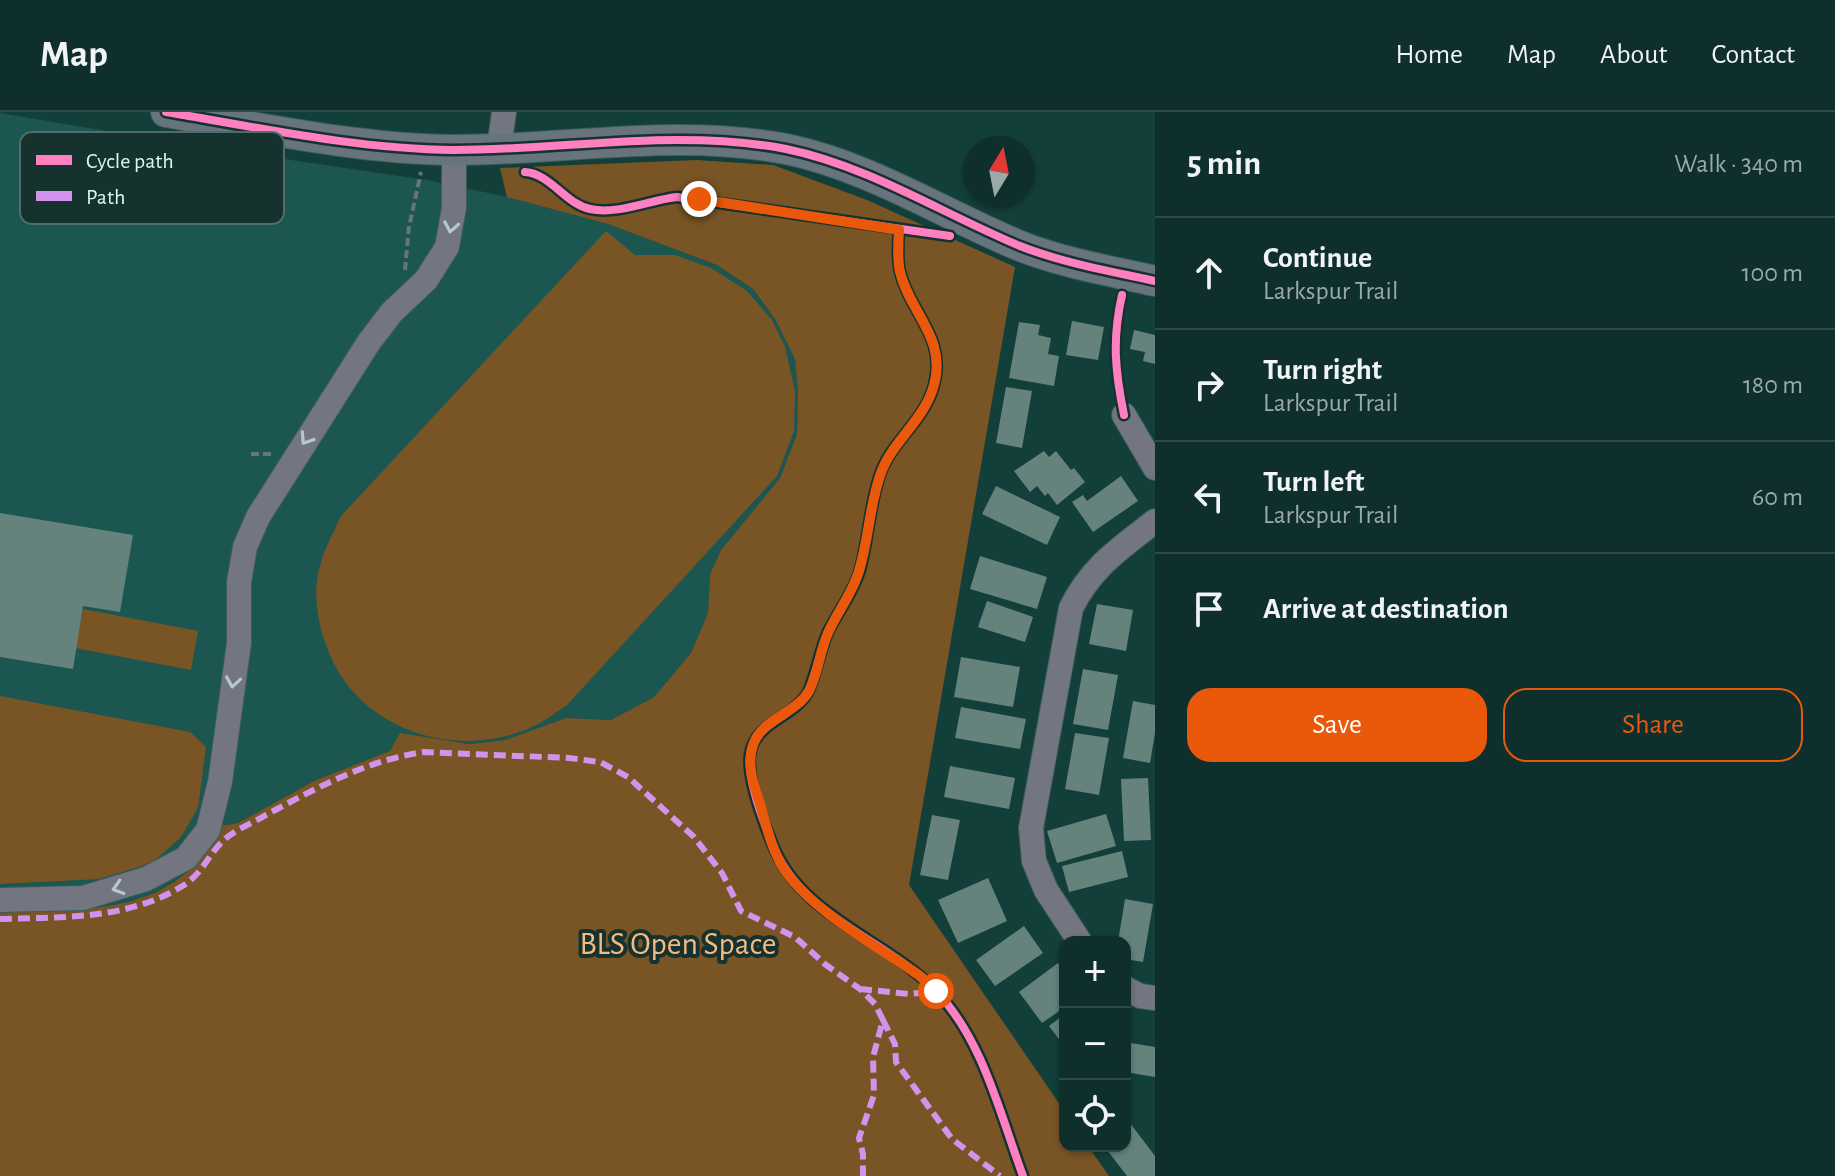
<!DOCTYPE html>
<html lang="en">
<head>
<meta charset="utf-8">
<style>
	body { margin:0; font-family:"Alegreya Sans",sans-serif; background:#1c3b38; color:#f1f3f6 }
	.controls { position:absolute; right:24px; bottom:24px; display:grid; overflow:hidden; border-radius:16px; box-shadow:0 2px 6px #0004 }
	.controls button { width:72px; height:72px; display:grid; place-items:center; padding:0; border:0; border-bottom:2px solid #2e4a48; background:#0e2f2c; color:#f1f3f6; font:40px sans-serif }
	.compass { position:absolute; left:963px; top:24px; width:72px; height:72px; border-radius:50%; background:#0e2f2c; box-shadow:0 2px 6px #0004; rotate:10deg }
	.stop { position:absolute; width:24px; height:24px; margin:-18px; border:6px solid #ea580c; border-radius:50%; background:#fff }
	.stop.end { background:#ea580c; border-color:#fff; box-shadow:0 2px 8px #0008 }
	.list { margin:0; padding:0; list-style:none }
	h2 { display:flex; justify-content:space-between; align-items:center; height:104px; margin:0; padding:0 32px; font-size:34px }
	h2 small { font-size:26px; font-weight:400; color:#9ba9a9 }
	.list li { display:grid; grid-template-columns:52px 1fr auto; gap:24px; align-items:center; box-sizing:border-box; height:112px; padding:0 32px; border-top:2px solid #2e4a48 }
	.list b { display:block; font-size:30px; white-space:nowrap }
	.list p { margin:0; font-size:26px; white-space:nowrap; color:#9ba9a9 }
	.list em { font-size:26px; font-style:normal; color:#9ba9a9 }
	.actions { display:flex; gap:16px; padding:24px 32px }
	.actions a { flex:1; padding:18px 0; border:2px solid #ea580c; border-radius:24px; text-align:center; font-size:28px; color:#ea580c }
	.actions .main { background:#ea580c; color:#fff }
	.icon { flex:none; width:44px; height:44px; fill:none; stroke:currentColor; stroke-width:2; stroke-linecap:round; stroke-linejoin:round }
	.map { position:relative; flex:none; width:1155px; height:1064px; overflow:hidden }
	header { display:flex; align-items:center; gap:48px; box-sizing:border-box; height:112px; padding:0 40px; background:#0e2f2c; border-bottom:2px solid #2e4a48 }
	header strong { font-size:38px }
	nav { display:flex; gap:44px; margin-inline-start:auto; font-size:28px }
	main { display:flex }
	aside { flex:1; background:#0e2f2c }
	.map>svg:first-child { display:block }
</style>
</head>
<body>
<header>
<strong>Map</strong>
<nav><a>Home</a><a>Map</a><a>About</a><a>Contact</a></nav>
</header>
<main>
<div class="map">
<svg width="1155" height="1064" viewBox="0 0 1155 1064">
	<rect width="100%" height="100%" fill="#133f3b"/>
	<path fill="#1b5750" d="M0,1L190,33L433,69L507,85L608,112L717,153L753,177L775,207L795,247L798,280L797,322L780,366L721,438L710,462L708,501L691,541L654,585L611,608L566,606L505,628L469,632L400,622L390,639L316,668L238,711L220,714L211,734L192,757L167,775L133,790L96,797L0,800Z"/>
	<path fill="#795526" d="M697,48L773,53L867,88L1015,155L909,773L1065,1000V1034H1088L1109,1064H0V800C85,798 179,805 220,714L238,711L316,668L390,639L400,621L469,632L505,628L566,606L611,608L654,585L691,541L708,501L710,462L721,438L780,366L797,322L798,280L795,247L775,207L753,177L717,153L608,112L507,85L500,56Z
		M606,119L635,143H675L711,156L747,179L772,208L785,235L795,279L794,319L777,364L567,593C554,602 541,612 525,618C450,648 357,615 328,538C318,514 312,480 320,454C324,437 334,420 341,404Z
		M83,497L198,519L191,558L75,536Z
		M0,584L190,620L206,635L198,696L181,725L152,751L99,767L0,772Z"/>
	<path fill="#65837c" d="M1072,209L1104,215L1098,248L1066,243Z
		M1019,210L1040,213L1038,223L1051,226L1048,242L1059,244L1054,274L1009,266Z
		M1134,218L1155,223V252L1143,249L1145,240L1130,237Z
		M1006,275L1032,279L1022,336L996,331Z
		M1044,339L1049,345L1056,339L1071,358L1074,356L1085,370L1057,393L1048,381L1045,384L1037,374L1030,380L1014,359Z
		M1121,364L1138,389L1093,420L1072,390L1083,383L1087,389Z
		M996,374L1060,405L1047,433L982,402Z
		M0,401L133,423L120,500L83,494L73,557L0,545Z
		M980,444L1047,465L1037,497L970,477Z
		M987,489L1033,505L1025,530L978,515Z
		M1097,492L1133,498L1126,539L1089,532Z
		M961,545L1020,555L1013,595L954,585Z
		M1083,557L1118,563L1108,618L1073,612Z
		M1133,589L1155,593V621L1150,651L1123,646Z
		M961,595L1026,607L1020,637L955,626Z
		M1075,621L1109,626L1099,683L1065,677Z
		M950,654L1015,666L1009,697L944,685Z
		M1148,666L1151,728L1124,729L1121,667Z
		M1106,702L1116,734L1057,751L1047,719Z
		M932,703L960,708L948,768L920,763Z
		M1122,739L1128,765L1069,780L1062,754Z
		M988,766L1007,809L958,831L938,788Z
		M1125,787L1153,792L1143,850L1125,847V830H1118Z
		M1024,814L1043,841L995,874L976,848Z
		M1058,851L1065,861V895L1042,911L1019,880Z
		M1065,902V935L1049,914Z
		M1125,930L1155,935V965L1125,960Z
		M1130,1011L1155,1044V1064H1127L1104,1034H1125V1015Z"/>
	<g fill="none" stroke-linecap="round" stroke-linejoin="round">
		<defs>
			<path id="minor" d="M499,36L504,0
				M1124,303L1155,356
				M0,788L83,786L146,767L186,746L208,718L220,670L239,531V470L245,435L258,405L369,230L392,200L426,168L447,135L454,96V38
				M1080,830L1046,778L1034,749L1031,716L1071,496C1092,454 1120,437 1155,409
				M1125,876L1140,884L1155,886"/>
			<path id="major" d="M166,0C261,16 358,37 454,38C564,38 677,16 786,37C869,54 943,102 1020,134C1063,151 1110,159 1155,169"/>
		</defs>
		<use href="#minor" stroke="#3a5d59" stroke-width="26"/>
		<use href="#major" stroke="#3a5d59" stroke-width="32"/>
		<path stroke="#697479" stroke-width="4" stroke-dasharray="8 4" stroke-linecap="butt" d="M405,158L409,115L421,60
			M251,342H272"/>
		<use href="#minor" stroke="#737580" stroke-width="24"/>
		<use href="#major" stroke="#67737d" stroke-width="30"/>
		<path stroke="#d193ec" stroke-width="6" stroke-dasharray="12 6" stroke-linecap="butt" d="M0,807C63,805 129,808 184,773C203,761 210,740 224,728C236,717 253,711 266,703C316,676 368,648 424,640L569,646L600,650L628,665L694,725L722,761L741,799L795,825L826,853L860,877L875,892L883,908L873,945L874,983L859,1026L863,1042V1064
			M860,877L909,882L936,879
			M883,908L895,932L896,950L952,1027L1000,1064"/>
		<defs>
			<path id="cycleway" d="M166,0C261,16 358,37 454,38C564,38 677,16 786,37C869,54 943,102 1020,134C1063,151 1110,159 1155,169
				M525,60C551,62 564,91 590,97C618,103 649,88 677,85L950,124
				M899,118C898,132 897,146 900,160C910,201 947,225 934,273C925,308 893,328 881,360C869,392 869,428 859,461C852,482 838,500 828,520C820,538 817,559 809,578C796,606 755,608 750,643C747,666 763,709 772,731C800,805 885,826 936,879C983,928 1000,1002 1023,1064
				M1122,183C1112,227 1115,259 1124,303"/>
		</defs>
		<use href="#cycleway" stroke="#16322e" stroke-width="13"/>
		<use href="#cycleway" stroke="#ff80c0" stroke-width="8"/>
	</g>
	<defs><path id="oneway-chevron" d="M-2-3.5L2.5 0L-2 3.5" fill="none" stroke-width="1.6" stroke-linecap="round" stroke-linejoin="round" transform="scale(2)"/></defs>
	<g stroke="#b4caca">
		<use href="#oneway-chevron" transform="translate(451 115) rotate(100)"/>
		<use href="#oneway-chevron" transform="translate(306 327) rotate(123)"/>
		<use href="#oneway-chevron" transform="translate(233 570) rotate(99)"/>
		<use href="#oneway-chevron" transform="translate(118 776) rotate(163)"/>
	</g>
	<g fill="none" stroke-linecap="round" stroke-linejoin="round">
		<path stroke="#ea580c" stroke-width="10" d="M699,87L899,118C898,132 897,146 900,160C910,201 947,226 934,273C924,309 893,328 881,361C869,393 869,429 858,462C851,483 837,501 828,521C820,539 818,561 809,579C796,602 762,606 753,633C746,653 754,673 760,692C767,715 772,740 786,760C814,800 879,835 920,864L936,879"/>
	</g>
	<g text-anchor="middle" stroke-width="8" stroke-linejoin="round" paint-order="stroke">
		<g font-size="32" fill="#f4ba82" stroke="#16322e">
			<text x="678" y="842">BLS Open Space</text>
		</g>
	</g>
	<rect x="20" y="20" width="264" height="92" rx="12" fill="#16322e" stroke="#506d69" stroke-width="2"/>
	<rect x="36" y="43" width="36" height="10" fill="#ff80c0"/>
	<rect x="36" y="79" width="36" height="10" fill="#d193ec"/>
	<g font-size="22" fill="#d7f8f2">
		<text x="86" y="56">Cycle path</text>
		<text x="86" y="92">Path</text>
	</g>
</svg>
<div class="controls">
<button>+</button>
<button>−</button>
<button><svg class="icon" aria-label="locate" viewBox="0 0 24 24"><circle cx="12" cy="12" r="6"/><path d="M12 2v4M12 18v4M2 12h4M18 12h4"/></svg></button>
</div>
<svg class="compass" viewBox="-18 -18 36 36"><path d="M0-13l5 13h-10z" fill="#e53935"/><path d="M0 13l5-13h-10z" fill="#9ba9a9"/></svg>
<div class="stop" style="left:936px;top:879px"></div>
<div class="stop end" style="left:699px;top:87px"></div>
</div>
<aside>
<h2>5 min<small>Walk · 340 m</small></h2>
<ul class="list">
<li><svg class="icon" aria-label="ahead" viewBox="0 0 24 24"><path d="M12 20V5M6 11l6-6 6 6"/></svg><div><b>Continue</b><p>Larkspur Trail</p></div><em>100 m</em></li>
<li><svg class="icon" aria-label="right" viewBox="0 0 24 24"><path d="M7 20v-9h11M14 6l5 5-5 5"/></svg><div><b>Turn right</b><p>Larkspur Trail</p></div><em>180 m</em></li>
<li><svg class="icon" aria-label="left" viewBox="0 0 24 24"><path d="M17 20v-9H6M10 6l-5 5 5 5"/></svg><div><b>Turn left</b><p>Larkspur Trail</p></div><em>60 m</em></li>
<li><svg class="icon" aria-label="arrive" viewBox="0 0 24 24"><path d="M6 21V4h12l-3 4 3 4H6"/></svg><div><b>Arrive at destination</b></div></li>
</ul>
<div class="actions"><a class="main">Save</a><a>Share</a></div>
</aside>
</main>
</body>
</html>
